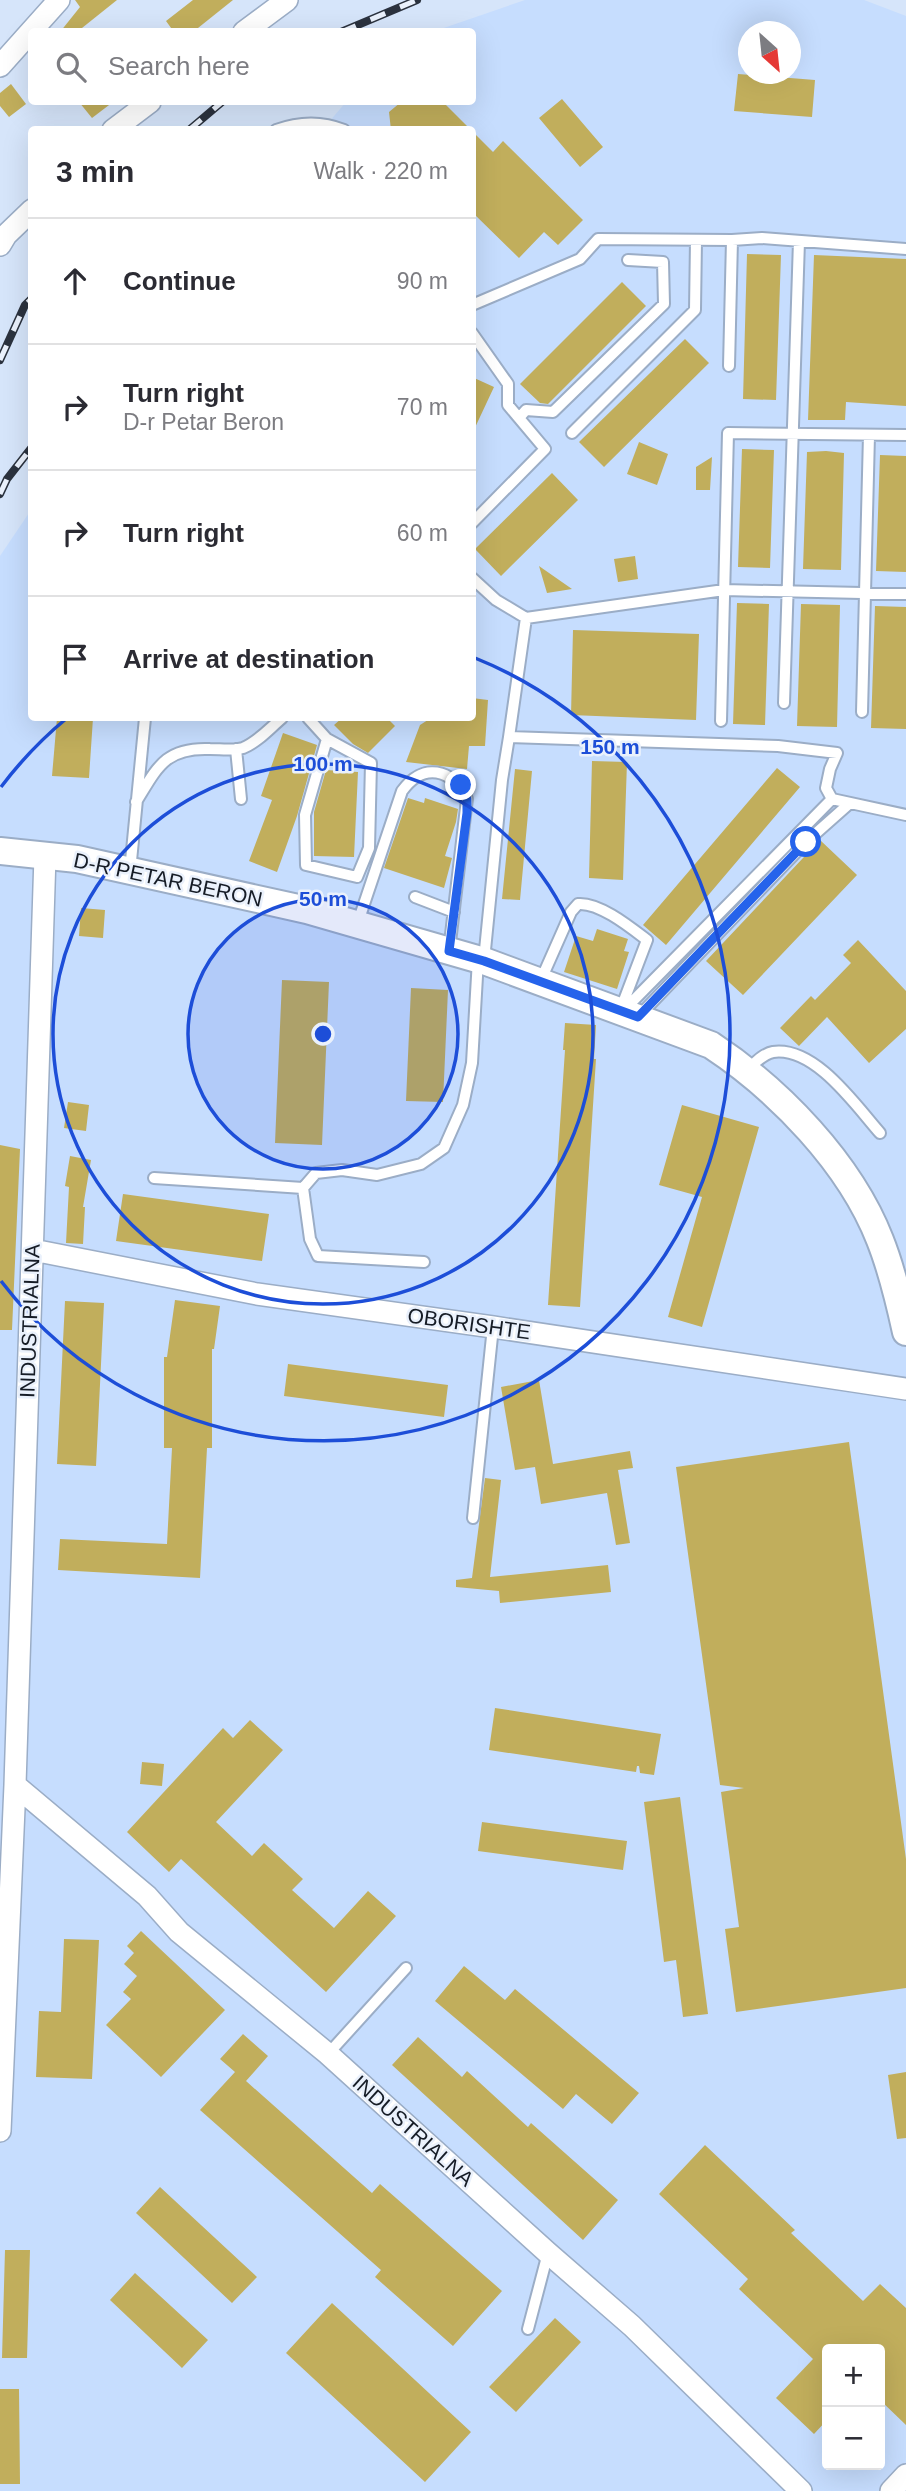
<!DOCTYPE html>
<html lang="en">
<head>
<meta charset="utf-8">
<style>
	body { margin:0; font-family:Helvetica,sans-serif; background:#f2f2f3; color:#2b2b33 }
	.controls { position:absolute; right:21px; bottom:21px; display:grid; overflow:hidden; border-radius:7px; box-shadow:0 7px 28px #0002 }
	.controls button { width:63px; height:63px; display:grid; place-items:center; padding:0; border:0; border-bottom:2px solid #e1e1e2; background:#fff; color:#2b2b33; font:35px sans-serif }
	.compass { position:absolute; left:738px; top:21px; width:63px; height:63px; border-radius:50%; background:#fff; box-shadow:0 7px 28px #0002; rotate:153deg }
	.stop { position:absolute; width:21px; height:21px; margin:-16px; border:5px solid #2563eb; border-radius:50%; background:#fff }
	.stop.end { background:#2563eb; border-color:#fff; box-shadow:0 2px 7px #0008 }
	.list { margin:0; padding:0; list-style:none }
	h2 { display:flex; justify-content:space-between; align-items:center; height:91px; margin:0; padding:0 28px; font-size:30px }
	h2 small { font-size:23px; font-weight:400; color:#7c7c81 }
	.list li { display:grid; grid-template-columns:46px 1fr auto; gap:21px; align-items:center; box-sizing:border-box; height:126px; padding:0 28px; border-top:2px solid #e1e1e2 }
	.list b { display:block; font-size:26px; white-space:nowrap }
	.list p { margin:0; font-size:23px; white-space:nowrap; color:#7c7c81 }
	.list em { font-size:23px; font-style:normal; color:#7c7c81 }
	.icon { flex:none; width:38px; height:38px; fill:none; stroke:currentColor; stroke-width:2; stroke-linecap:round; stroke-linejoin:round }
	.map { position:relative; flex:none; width:906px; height:2491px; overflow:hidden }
	.search { position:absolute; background:#fff; box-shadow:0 7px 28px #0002; left:28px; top:28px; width:448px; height:77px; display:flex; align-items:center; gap:18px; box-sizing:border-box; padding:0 24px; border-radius:7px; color:#7c7c81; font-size:26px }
	.panel { position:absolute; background:#fff; box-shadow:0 7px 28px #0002; left:28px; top:126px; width:448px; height:595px; border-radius:7px }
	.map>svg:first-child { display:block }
</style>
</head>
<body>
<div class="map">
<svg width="906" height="2491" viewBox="0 0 906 2491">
	<rect width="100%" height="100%" fill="#d6e5fa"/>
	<path fill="#c6ddfe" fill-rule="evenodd" d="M525,0H864L906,16V2491H0V556L31,510L32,718H472V130L323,129L346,102H472V32L435,31ZM748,32H790V74H748ZM827,2349H880V2465H827Z"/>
	<path fill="#c1ae5c" d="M75,0H117L77,32H60L80,7Z
		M193,0H233L193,32H174L166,21Z
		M738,74L815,80L812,117L734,111Z
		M11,84L26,104L9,117L0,106V93Z
		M562,99L603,147L580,167L539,118Z
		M79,102H113L92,118Z
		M401,102H443L471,130H391L389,112Z
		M472,131L493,152L503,141L583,220L558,245L544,232L519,258L472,212Z
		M747,254L781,255L776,400L743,399Z
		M814,255L906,259V406L846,402L845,420H808Z
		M622,282L646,306L548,404L540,403L520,384Z
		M685,339L709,363L604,467L579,442Z
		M472,377L494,387L472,434Z
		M639,442L668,454L657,485L627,474Z
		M742,449L774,450L770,568L738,567Z
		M826,451L844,453L841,570L803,569L807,452Z
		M880,455L906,456V572L876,571Z
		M712,457L710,490H696V467Z
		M552,473L578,500L501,576L475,549Z
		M635,556L638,579L618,582L614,559Z
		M539,566L572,589L547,593Z
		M737,603L769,604L765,725L733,724Z
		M801,604L840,605L837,727L797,726Z
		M875,606L906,607V729L871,728Z
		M573,630L699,634L696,720L571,715Z
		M472,698L488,700L485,746H469L467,769L406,762L420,725L431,718H472Z
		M57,718H93L89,778L52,776Z
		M342,718H387L395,726L368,753L353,744L334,725Z
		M283,733L317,745L297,816L277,872L249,861L272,800L261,796Z
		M592,761L627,762L623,880L589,878Z
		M777,768L800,787L666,945L643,925Z
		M515,769L532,771L520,900L502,899Z
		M326,770L358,772L354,857L314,856V812Z
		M408,798L424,803L425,798L458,809L456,822L445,856L452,858L444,888L384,868Z
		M820,840L857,875L743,995L706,961Z
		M81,908L105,910L103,938L79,936Z
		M597,929L628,939L624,951L629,952L617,989L564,972L576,936L593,941Z
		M858,940L906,991V1029L869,1063L827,1017L799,1046L780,1028L811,996L815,1000L851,963L843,955Z
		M282,980L329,982L322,1145L275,1143Z
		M411,988L448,990L443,1102L406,1101Z
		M565,1023L596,1025L594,1059H596L580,1307L548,1305L565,1050H563Z
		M68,1102L89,1105L86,1131L64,1128Z
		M682,1105L759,1127L702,1327L668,1317L702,1197L659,1185Z
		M0,1145L20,1149L12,1330H0Z
		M70,1156L91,1160L83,1207H85L83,1244L66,1243L69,1187L65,1186Z
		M123,1194L269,1214L262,1261L116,1241Z
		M175,1300L220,1306L214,1349H212V1448H207L200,1578L58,1570L60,1539L167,1544L172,1448H164V1357H167Z
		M65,1301L104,1303L96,1466L57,1464Z
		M288,1364L448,1385L444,1417L284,1396Z
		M539,1380L553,1464L630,1451L633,1468L618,1470L630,1543L616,1545L607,1493L541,1504L535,1467L515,1470L501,1387Z
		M849,1442L906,1859V1988L736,2012L725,1929L739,1927L721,1792L744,1788L720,1785L676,1467Z
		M485,1478L501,1480L490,1577L608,1565L611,1592L500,1603L499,1591L456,1587V1580L472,1578Z
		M495,1708L661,1734L654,1775L640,1773L639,1766H637L636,1772L489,1750Z
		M250,1720L283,1750L216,1822L252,1856L264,1843L303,1879L292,1890L334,1928L368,1891L396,1916L326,1992L181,1859L169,1872L127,1832L223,1728L233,1738Z
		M142,1762L164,1764L162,1786L140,1784Z
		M680,1797L708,2014L683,2017L676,1960L664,1962L644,1802Z
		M482,1822L627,1841L623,1870L478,1851Z
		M141,1931L225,2010L161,2077L106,2025L131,1999L123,1992L137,1976L124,1964L134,1953L127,1946Z
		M64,1939L99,1940L92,2079L36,2077L39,2011L61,2012Z
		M464,1966L505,2000L515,1989L639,2093L612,2124L576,2094L563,2109L435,2001Z
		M243,2034L268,2056L246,2081L372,2193L380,2184L502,2291L453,2346L375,2277L381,2270L200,2110L235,2072L220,2059Z
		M418,2037L462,2077L467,2071L528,2127L531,2123L618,2200L583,2240L392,2065Z
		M906,2072V2138L897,2139L888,2075Z
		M705,2145L795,2230L791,2233L863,2301L880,2284L906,2308V2425L880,2400V2349H827V2420L814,2434L776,2398L813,2359L739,2289L748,2279L659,2194Z
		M160,2187L257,2277L232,2303L136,2213Z
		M5,2250H30L27,2358H2Z
		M135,2273L208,2340L182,2368L110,2300Z
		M332,2303L471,2432L425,2482L286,2353Z
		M555,2318L581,2342L516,2412L489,2387Z
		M0,2389H19L20,2484H0Z"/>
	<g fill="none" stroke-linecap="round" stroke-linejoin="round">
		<defs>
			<path id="service" d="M276,130C298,122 322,121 344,130
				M472,305L580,259L598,239L732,240L762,238L906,249
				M472,333L508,384V405L545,449L472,523
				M729,366L732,240
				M519,418L526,410L553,412L664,304L663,262L628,260
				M572,433L695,310L696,240
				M472,578L496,600L526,618L724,590L906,594
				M526,618L509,737L778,746L837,753L830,769L826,788L832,799L906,815
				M784,703L799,241
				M862,712L869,435
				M308,718L327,739L371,763L369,848L357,877L306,865L305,815L327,739
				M721,721L728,433L906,435
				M236,749L241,799
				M136,802C157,768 165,747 210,749C221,749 233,751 243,748C258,742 270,728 282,718
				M130,871L145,718
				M415,897L454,912
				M357,925L402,791C423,762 452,768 467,799L449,951
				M484,960L502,780L509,737
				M540,982L571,912L578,904C599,902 630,927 647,940L620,1011
				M624,1010L832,799
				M638,1017L806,842L850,803
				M746,1071C754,1064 762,1054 773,1052C815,1046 856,1106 880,1133
				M154,1178L303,1188
				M424,1262L318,1256L310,1239L303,1188L316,1173L342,1170L377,1175L421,1164L444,1148L463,1105L472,1063L478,959
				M473,1518L493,1327
				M328,2054L406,1968
				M528,2329L548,2253"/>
			<path id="minor" d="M244,32L287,0
				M0,66L59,0
				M113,130L150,102
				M0,245L6,235L32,210
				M45,856L15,1785L147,1896L179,1932L328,2054L548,2253L632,2326L801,2491
				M33,1250L257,1294L493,1327L906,1389
				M0,2131L15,1785
				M891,2491L906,2475"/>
			<path id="tertiary" d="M0,851L77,859L307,910L484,961L711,1045C779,1090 850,1163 880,1240C892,1270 899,1300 906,1332"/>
		</defs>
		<use href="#service" stroke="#9badc6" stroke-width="14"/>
		<use href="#minor" stroke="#9badc6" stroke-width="24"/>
		<use href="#tertiary" stroke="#9badc6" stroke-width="30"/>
		<use href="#service" stroke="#fff" stroke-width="10"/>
		<use href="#minor" stroke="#fff" stroke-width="21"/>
		<use href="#tertiary" stroke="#fff" stroke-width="26"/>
		<defs>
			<path id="rail" d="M341,32L417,0
				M189,130L222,102
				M0,360L25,305L32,298
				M0,494L7,479L32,447"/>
		</defs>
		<use href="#rail" stroke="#2b323e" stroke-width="8"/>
		<use href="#rail" stroke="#eaf1fc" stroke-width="5" stroke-dasharray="16" stroke-linecap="butt"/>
	</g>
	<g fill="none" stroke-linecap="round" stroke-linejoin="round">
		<path stroke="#2563eb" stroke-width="9" d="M461,785L467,799V813L449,951L484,961L638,1017L806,842"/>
	</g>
	<circle cx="323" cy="1034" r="135" fill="#1d4ed8" fill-opacity=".12"/>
	<g fill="none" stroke="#1d4ed8" stroke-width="3.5">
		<circle cx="323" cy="1034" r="135"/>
		<circle cx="323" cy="1034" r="270"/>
		<path d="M1 787A406 406 0 0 1 67 718M475 658A406 406 0 1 1 1 1281"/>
	</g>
	<g text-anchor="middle" stroke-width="5" stroke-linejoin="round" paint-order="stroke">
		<g font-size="21" fill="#161c26" stroke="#eaf1fc">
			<text transform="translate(168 880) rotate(12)" y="7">D-R PETAR BERON</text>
			<text transform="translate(30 1321) rotate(-88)" y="7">INDUSTRIALNA</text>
			<text transform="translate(469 1324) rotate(8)" y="7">OBORISHTE</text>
			<text transform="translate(413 2131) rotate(42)" y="7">INDUSTRIALNA</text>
		</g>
	</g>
	<circle cx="323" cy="1034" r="10" fill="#1d4ed8" stroke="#eaf1fc" stroke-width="3.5"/>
	<g font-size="21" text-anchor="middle" font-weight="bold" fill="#1d4ed8" stroke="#eaf1fc" stroke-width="5" stroke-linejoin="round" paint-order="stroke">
		<text x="610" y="754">150 m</text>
		<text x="323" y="771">100 m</text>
		<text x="323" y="906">50 m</text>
	</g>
</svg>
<div class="controls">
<button>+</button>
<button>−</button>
</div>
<svg class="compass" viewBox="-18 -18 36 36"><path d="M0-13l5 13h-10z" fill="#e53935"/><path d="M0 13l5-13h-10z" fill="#7c7c81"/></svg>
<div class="stop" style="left:806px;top:842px"></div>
<div class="stop end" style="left:461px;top:785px"></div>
<div class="search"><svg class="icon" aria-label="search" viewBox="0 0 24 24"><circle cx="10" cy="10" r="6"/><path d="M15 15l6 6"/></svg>Search here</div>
<section class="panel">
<h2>3 min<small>Walk · 220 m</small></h2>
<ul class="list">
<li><svg class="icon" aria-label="ahead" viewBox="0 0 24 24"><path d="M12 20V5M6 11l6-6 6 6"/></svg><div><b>Continue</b></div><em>90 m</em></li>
<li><svg class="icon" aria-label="right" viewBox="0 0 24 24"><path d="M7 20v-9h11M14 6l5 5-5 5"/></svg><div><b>Turn right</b><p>D-r Petar Beron</p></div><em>70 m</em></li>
<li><svg class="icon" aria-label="right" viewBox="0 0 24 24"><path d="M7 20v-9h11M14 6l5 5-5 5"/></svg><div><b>Turn right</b></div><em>60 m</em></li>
<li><svg class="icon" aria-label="arrive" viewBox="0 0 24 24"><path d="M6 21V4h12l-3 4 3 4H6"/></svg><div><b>Arrive at destination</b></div></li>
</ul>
</section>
</div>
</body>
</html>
